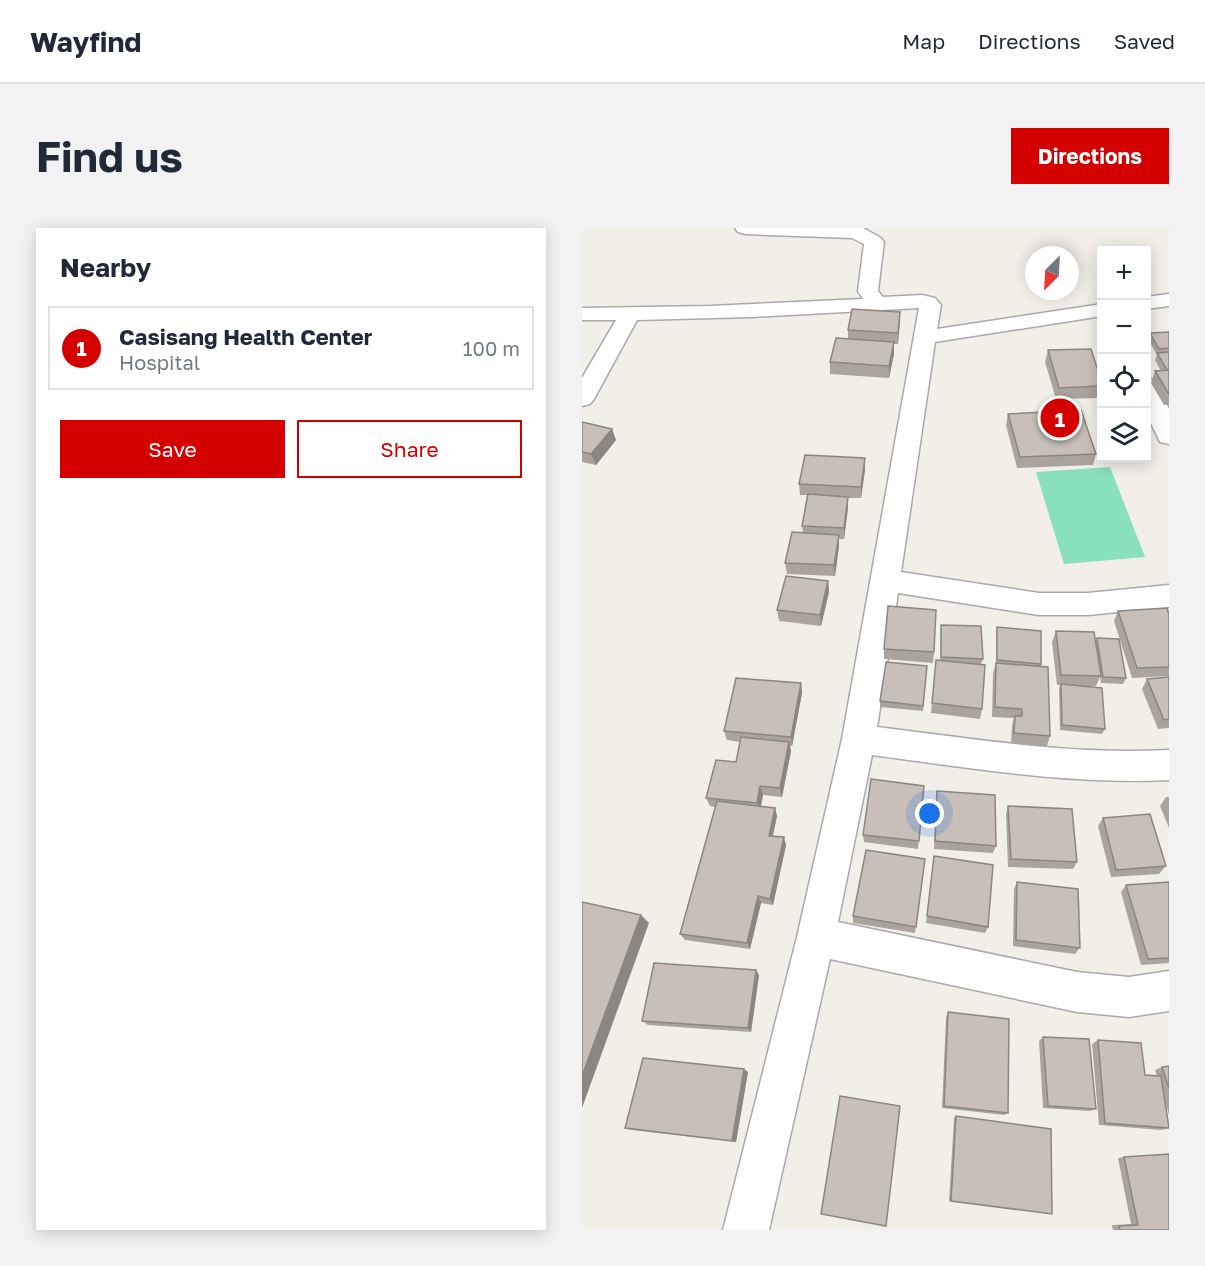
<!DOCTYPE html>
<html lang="en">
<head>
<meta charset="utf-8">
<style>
	body { margin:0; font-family:"Golos Text",sans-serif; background:#f2f2f3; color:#1f2937 }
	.controls { position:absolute; right:18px; top:18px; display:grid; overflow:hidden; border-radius:0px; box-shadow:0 3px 15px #0003 }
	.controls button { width:54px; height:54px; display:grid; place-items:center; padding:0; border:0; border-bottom:2px solid #e0e1e3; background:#fff; color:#1f2937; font:30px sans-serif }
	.compass { position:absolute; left:443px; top:18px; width:54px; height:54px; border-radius:50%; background:#fff; box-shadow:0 3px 15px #0003; rotate:204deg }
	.you { position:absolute; left:348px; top:586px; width:21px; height:21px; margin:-15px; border:4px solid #fff; border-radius:50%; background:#1a73e8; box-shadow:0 0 0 9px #1a73e833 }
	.badge { display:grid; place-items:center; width:39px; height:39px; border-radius:50%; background:#d40000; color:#fff; font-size:20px; font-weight:700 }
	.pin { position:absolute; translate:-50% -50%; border:3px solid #fff; box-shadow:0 2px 6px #0006 }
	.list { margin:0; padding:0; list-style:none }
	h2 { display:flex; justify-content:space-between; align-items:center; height:78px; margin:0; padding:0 24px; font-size:26px }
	h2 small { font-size:20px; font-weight:400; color:#747a83 }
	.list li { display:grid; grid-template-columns:39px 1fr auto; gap:18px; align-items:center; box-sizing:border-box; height:84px; margin:0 12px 12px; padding:0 12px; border:2px solid #e0e1e3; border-radius:0px }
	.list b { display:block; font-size:22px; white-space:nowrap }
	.list p { margin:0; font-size:20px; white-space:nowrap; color:#747a83 }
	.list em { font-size:20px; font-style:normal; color:#747a83 }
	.actions { display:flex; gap:12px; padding:18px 24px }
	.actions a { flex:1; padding:14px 0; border:2px solid #d40000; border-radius:0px; text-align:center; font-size:21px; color:#d40000 }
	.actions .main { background:#d40000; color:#fff }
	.icon { flex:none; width:33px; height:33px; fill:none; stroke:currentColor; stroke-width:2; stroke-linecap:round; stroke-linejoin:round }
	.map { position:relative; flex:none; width:587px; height:1002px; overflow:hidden; border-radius:0px }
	header { display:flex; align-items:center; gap:36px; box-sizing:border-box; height:84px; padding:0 30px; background:#fff; border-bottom:2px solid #e0e1e3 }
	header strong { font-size:28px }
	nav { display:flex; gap:33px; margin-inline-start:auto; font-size:21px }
	.intro { display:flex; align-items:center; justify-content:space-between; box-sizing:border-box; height:144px; padding:0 36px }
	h1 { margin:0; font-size:42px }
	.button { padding:15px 27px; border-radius:0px; background:#d40000; color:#fff; font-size:21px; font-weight:700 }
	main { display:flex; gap:36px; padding:0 36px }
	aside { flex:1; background:#fff; border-radius:0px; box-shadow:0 3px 15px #0003 }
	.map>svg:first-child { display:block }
</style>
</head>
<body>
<header>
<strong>Wayfind</strong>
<nav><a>Map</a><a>Directions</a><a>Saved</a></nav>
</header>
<div class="intro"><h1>Find us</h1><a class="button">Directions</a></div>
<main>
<aside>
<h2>Nearby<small></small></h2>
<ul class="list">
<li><span class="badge">1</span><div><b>Casisang Health Center</b><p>Hospital</p></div><em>100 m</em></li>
</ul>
<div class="actions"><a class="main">Save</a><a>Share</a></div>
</aside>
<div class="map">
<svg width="587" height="1002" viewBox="0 0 587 1002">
	<rect width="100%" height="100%" fill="#f2efe9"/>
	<path fill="#88e0be" d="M528,239L563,329L482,336L454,244Z"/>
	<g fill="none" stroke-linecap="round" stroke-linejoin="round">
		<defs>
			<path id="minor" d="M153,0H281L299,10L302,14L296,63L301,69L340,67L353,70L359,77L355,101L520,76V88L353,114L319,344L457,365H506L587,357V379L506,387H457L316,365L295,499C393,511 488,527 587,522V552C487,557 389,540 290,527L256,694L495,744L547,749L587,743V783L547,789L495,784L248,731L187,1002H141L215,709L260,511L337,80L170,89L55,92L12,171L8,176L0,178V150L34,92H0V80L128,78L281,71L276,63L282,16L270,10L163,6L156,4Z
				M587,66V78L564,81V69Z
				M564,150L572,152L587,181V216L578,214L564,185Z"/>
		</defs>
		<use href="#minor" stroke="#a9a9a9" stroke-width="3"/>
		<use href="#minor" fill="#fff" fill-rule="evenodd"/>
	</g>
	<path fill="#aba49e" d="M318,84L316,116H312V126L307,150L248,146V134L266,111V102Z
		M587,104V177H582L569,155L573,143H579L573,132L575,127L566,111L568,105Z
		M466,122L519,152V166L518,170L474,171L463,134Z
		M426,186L514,226L511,237L435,240L424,197Z
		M0,194L30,201L34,212L14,237L0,234Z
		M283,230V242L279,270H266V280L262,311H257V318L253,348L205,346L203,335L221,305L220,298L225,267H218L217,256Z
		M246,353L247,364L239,398L197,393L195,382Z
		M536,383L587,387V448L550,450L532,393Z
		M359,397L401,431L399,436L400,481L398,491L349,485L354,432L358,433Z
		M415,399L459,436V438L468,508L465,518L429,515L430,497L432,490L410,489L411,445L414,435V405Z
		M474,403L513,415L515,410L544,450L541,456L519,455L518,449L514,458H494L523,501L520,506L478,502L477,461L478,457H475L470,414Z
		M302,421L352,424L351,435L302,431Z
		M345,438L341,483L298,479V473Z
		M587,449V500L576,501L560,461L565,451Z
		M219,455L220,465L210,518H208L209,523L200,569L181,567L179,578L193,580L195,588L191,608L204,617L191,677L179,675L168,721L103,712L98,706L133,579L128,578L124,570L154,534L158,514L145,512L142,503Z
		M342,558L336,621L282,614L281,607Z
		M355,563L414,618L411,625L352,621L354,571Z
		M584,569H587V600L578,578Z
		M426,578L495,634L491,641L426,639L424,586Z
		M521,590L584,638L577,646L529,649L516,598Z
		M343,631L333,705L271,695V688Z
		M351,636L406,699L403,705L344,695Z
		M435,654L498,720L493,726L431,718L432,661Z
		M587,654V735L559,737L539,664L544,657Z
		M174,742L177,747L169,804L66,797L60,793Z
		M366,784L426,885L422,887L360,880L364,789Z
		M461,809L514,881L508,883L461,880L457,813Z
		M516,812L563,847L575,848L573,842L580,839L587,838V887L584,876L587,900L579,902L517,897L510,816Z
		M166,844L154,914L50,902L43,900Z
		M374,888L470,986L367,973L372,890Z
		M542,929L587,1002H531L530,997L549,996L536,930Z"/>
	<path fill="#8b8681" d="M318,84V95L316,116V105Z
		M312,114V126L307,150V138Z
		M30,201L34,212L14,237L9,226Z
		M283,230V242L279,270V259Z
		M266,269V280L262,311V300Z
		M257,307V318L253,348L252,337Z
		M246,353L247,364L239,398L238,387Z
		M219,455L220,465L210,518L209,509Z
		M207,514L209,523L200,569L198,560Z
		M178,558L181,567L178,583L175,575Z
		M193,580L195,588L189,615L187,608Z
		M202,609L204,617L191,677L188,671Z
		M176,668L179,675L168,721L165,715Z
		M59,687L67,695L0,880V848Z
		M174,742L177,747L169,804L166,800Z
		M162,841L166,844L154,914L150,913Z"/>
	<path fill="#c7bfb8" stroke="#8b8681" stroke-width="1.5" d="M270,81L318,84L316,105L266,102Z
		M587,104V120L577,121L568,105Z
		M254,110L312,114L307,138L248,134Z
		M509,121L519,152V158L477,160L466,122Z
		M587,124V142H585L575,125Z
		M587,142V166L573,143Z
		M499,182L514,226L438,229L426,186Z
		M0,194L30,201L9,226L0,224Z
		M223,227L283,230L279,259L217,256Z
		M226,266L266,269L262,300L220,298Z
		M210,304L257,307L252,337L203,335Z
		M204,348L246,353L238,387L195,382Z
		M306,378L354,382L352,424L302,421Z
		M585,380L587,387V439L555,440L536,383Z
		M359,397L399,398L401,431L359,429Z
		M415,399L459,403V436L415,432Z
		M474,403L512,404L519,448L479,447Z
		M515,410L537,411L544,450L521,449Z
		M354,432L403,437L400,481L350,475Z
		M304,434L345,438L341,478L298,473Z
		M414,435L466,439L468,508L432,505L433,488H440V481L413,479Z
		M587,449V491L582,492L565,451Z
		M154,450L219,455L209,509L142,503Z
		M479,456L520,460L523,501L480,497Z
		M159,509L207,514L198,560L178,558L175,575L124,570L134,532L154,534Z
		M289,551L342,558L337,613L281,607Z
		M355,563L413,567L414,618L353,613Z
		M135,573L193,580L187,608L202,609L188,671L176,668L165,715L98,706Z
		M426,578L490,581L495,634L429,631Z
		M568,586L584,638L534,642L521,590Z
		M284,622L343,631L334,699L271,688Z
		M352,628L411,637L406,699L345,688Z
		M435,654L496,661L498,720L434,712Z
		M587,654V730L566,731L544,657Z
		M0,674L59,687L0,848Z
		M72,735L174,742L166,800L60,793Z
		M366,784L427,791L426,885L362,878Z
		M461,809L507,811L514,881L466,878Z
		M516,812L559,815L563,847L579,848L587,900L523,895Z
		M61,830L162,841L150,913L43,900Z
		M587,838V860L580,839Z
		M258,868L318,878L304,998L239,986Z
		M374,888L469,901L470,986L369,973Z
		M587,926V1002H538L537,998L556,997L542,929Z"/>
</svg>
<div class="controls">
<button>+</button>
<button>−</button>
<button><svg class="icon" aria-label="locate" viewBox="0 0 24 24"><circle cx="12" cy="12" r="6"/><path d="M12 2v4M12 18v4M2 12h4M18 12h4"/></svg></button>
<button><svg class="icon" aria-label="layers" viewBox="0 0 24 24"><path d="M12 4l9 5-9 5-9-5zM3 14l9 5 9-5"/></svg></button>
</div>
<svg class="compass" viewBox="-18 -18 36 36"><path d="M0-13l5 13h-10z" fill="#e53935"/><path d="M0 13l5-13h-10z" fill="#747a83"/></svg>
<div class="you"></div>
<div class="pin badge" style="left:478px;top:190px">1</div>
</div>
</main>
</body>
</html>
